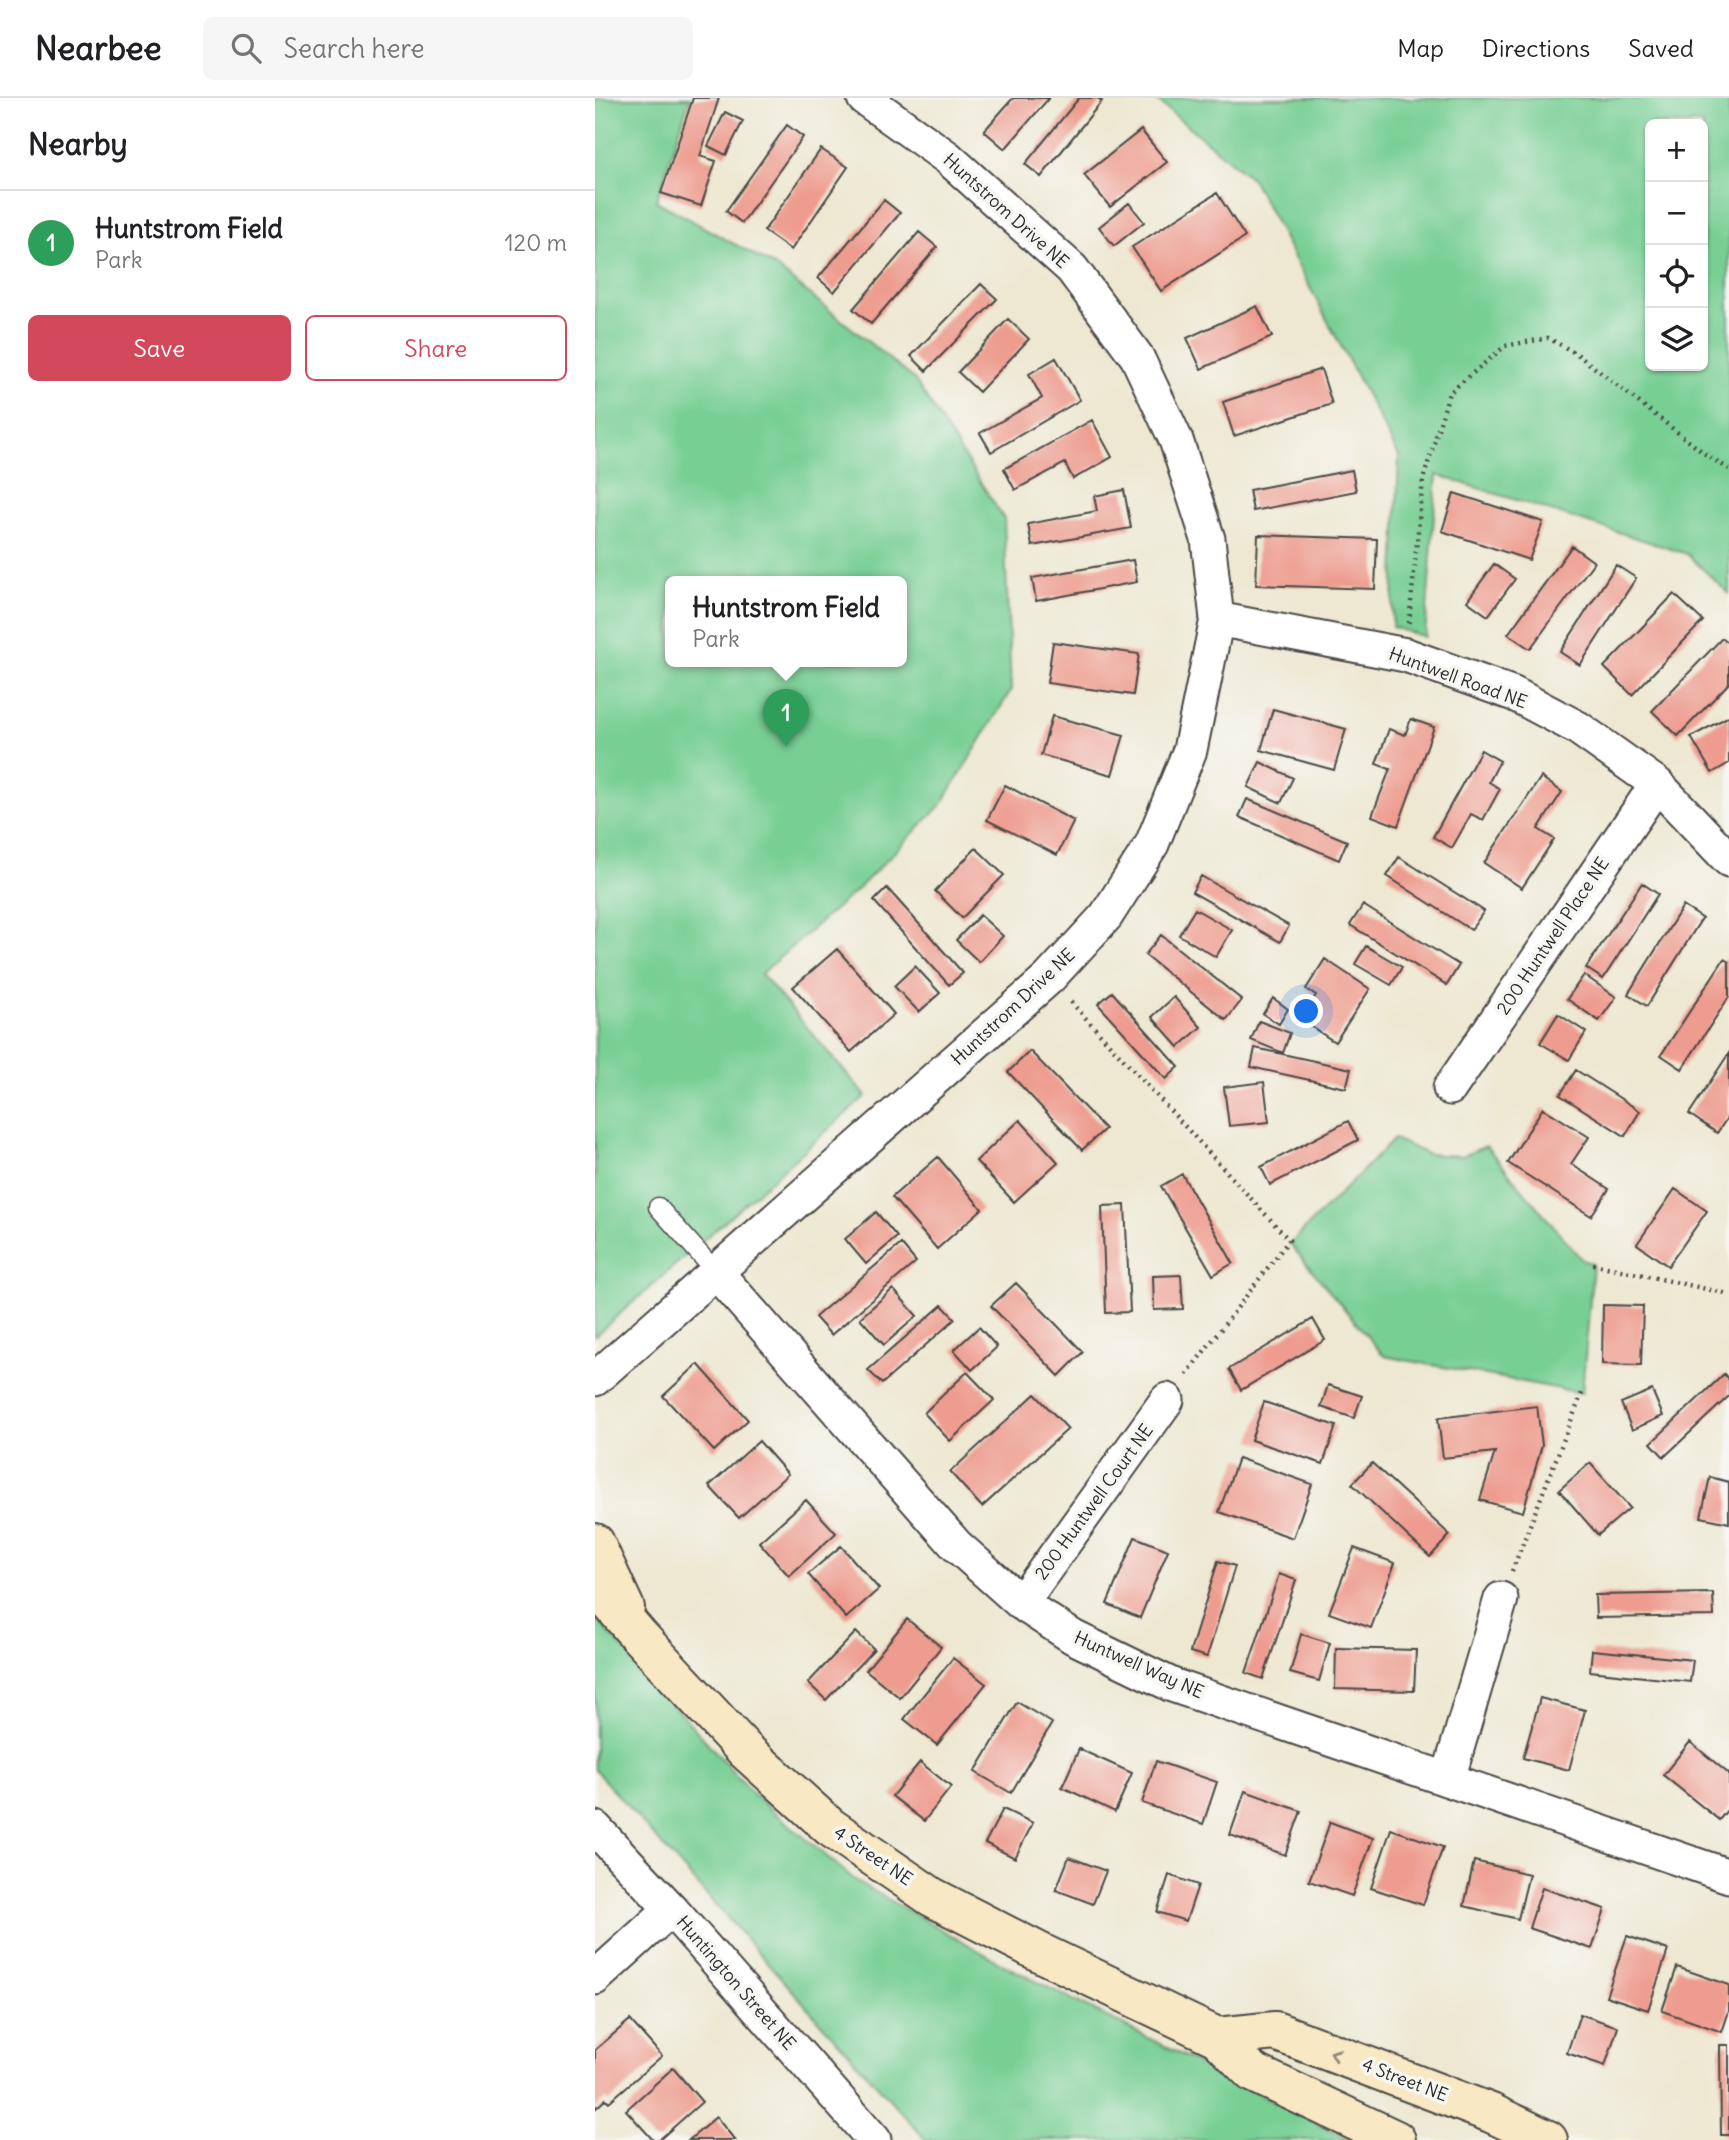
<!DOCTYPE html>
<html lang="en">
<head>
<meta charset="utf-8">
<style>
	body { margin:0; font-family:Delius,sans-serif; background:#f6f6f6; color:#202124 }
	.controls { position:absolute; right:21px; top:21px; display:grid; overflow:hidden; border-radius:10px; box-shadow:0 2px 5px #0004 }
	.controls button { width:63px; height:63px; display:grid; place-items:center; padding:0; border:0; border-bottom:2px solid #e0e0e0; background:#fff; color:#202124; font:35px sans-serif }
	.you { position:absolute; left:712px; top:914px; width:24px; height:24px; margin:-18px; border:5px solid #fff; border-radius:50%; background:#1a73e8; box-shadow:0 0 0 10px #1a73e833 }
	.badge { display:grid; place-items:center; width:46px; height:46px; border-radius:50%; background:#d1495b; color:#fff; font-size:23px; font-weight:700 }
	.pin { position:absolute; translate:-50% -58px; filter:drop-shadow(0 2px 4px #0008) }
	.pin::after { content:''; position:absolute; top:37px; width:24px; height:21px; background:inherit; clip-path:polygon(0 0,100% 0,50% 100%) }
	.popup { position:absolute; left:70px; top:478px; width:242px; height:91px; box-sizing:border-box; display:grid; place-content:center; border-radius:10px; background:#fff; filter:drop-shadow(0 2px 5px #0005); font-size:23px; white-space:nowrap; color:#757577 }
	.popup b { font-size:26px; color:#202124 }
	.popup::after { content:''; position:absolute; left:50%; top:100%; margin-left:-14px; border:14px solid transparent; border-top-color:#fff }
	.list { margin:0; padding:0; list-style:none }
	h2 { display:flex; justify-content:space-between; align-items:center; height:91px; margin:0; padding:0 28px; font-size:30px }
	h2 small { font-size:23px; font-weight:400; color:#757577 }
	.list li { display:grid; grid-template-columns:46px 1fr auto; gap:21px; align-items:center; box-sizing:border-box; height:105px; padding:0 28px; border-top:2px solid #e0e0e0 }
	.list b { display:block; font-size:26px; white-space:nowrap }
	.list p { margin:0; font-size:23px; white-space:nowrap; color:#757577 }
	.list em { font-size:23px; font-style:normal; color:#757577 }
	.actions { display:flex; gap:14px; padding:21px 28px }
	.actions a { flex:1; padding:16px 0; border:2px solid #d1495b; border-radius:10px; text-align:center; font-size:24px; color:#d1495b }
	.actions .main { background:#d1495b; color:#fff }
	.icon { flex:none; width:38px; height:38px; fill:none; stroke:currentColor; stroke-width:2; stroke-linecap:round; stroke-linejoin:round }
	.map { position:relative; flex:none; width:1134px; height:2042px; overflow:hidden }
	header { display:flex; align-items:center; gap:42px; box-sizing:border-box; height:98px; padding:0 35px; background:#fff; border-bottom:2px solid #e0e0e0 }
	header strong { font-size:33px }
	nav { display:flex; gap:38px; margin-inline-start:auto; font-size:24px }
	.search { width:490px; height:63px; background:#f6f6f6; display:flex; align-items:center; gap:18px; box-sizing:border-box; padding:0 24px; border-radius:10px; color:#757577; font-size:26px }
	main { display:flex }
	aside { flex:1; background:#fff }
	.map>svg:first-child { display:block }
</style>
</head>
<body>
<header>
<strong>Nearbee</strong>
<div class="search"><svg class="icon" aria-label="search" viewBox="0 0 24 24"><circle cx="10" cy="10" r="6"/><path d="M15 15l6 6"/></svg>Search here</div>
<nav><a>Map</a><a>Directions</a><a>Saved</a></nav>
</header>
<main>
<aside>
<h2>Nearby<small></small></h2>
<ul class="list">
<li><span class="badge" style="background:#2e9e5b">1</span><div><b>Huntstrom Field</b><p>Park</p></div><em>120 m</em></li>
</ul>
<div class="actions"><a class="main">Save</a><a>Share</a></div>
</aside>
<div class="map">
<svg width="1134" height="2042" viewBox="0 0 1134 2042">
	<rect width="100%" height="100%" fill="#f6f6f2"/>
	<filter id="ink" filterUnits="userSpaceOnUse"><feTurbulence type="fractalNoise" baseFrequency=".0143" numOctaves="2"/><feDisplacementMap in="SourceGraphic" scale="14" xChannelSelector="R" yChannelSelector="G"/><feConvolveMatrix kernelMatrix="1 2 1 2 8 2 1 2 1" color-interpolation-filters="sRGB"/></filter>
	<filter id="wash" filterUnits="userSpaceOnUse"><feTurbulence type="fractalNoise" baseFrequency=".00686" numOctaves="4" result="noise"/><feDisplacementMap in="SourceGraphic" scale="28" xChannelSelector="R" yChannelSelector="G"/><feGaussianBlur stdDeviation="1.57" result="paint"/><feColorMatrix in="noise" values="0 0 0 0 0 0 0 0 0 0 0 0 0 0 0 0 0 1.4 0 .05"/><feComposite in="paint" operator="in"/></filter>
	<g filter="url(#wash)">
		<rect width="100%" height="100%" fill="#eee8d2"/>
		<path fill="#78cf94" stroke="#527d60" stroke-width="2" fill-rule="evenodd" d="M0,0H95L61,103L181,169L319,281L409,421L416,592L347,706L267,787L166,876L271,998L0,1238ZM76,483H306V563H76Z
			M559,0H1134V496L1092,456L842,377L830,539L797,529L804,358L658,82ZM1055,26H1108V268H1055Z
			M799,1041L832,1056L867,1058L891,1048L987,1162L998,1166L987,1295L789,1258L695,1146Z
			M0,1519L159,1697L261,1783L413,1869L755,2042H331L0,1672Z"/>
		<g id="blocks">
			<path fill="#ee9c8f" d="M98,0H124L105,58L121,63L106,108L66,95Z
				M418,0H454L410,51L389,33Z
				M484,0H502L507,3L446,79L430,66Z
				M130,14L148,23L131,57L113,48Z
				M192,27L208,39L147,125L131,113Z
				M546,32L572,64L515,109L489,77Z
				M226,51L253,69L196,152L169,133Z
				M622,95L650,139L566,193L537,149Z
				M289,102L305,115L239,194L223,180Z
				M534,105L549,124L519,148L504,129Z
				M324,134L342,149L276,226L258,211Z
				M386,186L402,201L331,273L316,258Z
				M662,208L677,239L606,271L592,240Z
				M413,221L434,241L384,294L363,274Z
				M461,260L485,302L396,354L385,335L447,300L434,276Z
				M726,271L737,306L639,338L628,304Z
				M497,322L517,359L478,381L470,365L420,392L409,371Z
				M757,372L761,393L658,413L654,392Z
				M529,392L536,430L437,448L433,426L502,413L499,398Z
				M859,395L948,424L934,462L847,433Z
				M663,437L782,441L780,491L661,487Z
				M977,448L999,464L935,551L913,536Z
				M538,462L542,484L441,503L437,480Z
				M899,466L920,481L893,518L872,503Z
				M1021,467L1041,480L985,567L965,554Z
				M1079,496L1108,523L1037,597L1009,569Z
				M1127,540L1134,546V585L1083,638L1057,613Z
				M458,544L544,556L538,597L452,585Z
				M678,611L751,631L739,672L666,652Z
				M457,618L529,637L517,677L446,657Z
				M1134,618V665L1117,675L1096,639Z
				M816,621L839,629L803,728L777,718L795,671L781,666L794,631L810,637Z
				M886,652L905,663L894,684L905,691L888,722L876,716L857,750L838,739Z
				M665,664L698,680L686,705L653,689Z
				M946,679L967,694L943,731L959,741L927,790L889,765Z
				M410,687L479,723L462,757L392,722Z
				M652,701L752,743L744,762L644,719Z
				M381,750L409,777L367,820L340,793Z
				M804,759L889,813L876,832L792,778Z
				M606,778L694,828L685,844L597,794Z
				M1047,785L1063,796L1008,881L991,870Z
				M292,790L368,875L354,887L279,803Z
				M768,807L864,867L852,887L755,827Z
				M1088,808L1107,820L1052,908L1033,896Z
				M600,811L637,832L621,859L584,837Z
				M385,817L408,838L384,864L361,842Z
				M566,837L647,902L631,922L550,857Z
				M771,848L807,869L796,887L760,866Z
				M242,851L299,916L256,954L198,889Z
				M730,861L775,891L740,944L706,922L721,897L711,891Z
				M1129,861L1134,864V899L1087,971L1066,957Z
				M320,868L345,895L324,914L299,888Z
				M989,877L1021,899L1004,923L972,901Z
				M517,894L584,969L571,981L503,906Z
				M579,899L606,929L584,949L557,919Z
				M678,900L693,911L684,926L668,916Z
				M963,916L991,934L974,962L945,945Z
				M664,923L695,935L688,955L656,942Z
				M660,950L756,971L751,990L656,969Z
				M435,953L510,1031L487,1052L413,974Z
				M1134,955V1017L1122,1035L1094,1016Z
				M981,972L1045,1013L1030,1038L965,997Z
				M669,984L674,1024L634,1028L629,989Z
				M948,1010L994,1039L976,1066L1014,1091L996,1118L913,1065Z
				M425,1022L463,1064L419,1104L381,1063Z
				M753,1023L763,1042L675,1087L666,1069Z
				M343,1059L387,1111L342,1151L297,1099Z
				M587,1076L638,1165L618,1177L566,1088Z
				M1080,1091L1112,1113L1073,1168L1042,1146Z
				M530,1107L535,1214L511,1215L507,1108Z
				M281,1114L302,1139L271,1166L250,1141Z
				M306,1146L321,1164L236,1237L220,1219Z
				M586,1177L588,1211L559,1212L558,1178Z
				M421,1185L488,1254L464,1278L396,1208Z
				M298,1191L322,1218L289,1247L265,1220Z
				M347,1207L360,1221L287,1286L273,1272Z
				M1008,1207L1048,1208L1046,1267L1007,1266Z
				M718,1221L730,1242L646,1292L634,1271Z
				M384,1229L402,1249L377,1272L359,1252Z
				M103,1266L153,1322L119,1353L68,1298Z
				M372,1274L399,1302L355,1343L329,1315Z
				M1129,1276L1134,1282V1298L1069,1359L1056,1345Z
				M733,1287L767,1298L759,1320L726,1309Z
				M1057,1292L1068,1318L1037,1332L1026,1305Z
				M440,1296L473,1331L387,1409L355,1374Z
				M669,1304L741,1328L728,1366L656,1342Z
				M942,1308L947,1347L928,1414L885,1402L900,1354L848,1360L843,1320Z
				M164,1343L193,1376L144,1420L114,1388Z
				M643,1360L717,1386L698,1440L624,1414Z
				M777,1365L855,1437L835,1459L757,1386Z
				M995,1365L1035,1410L1003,1437L964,1392Z
				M1115,1379L1134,1384V1425L1106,1419Z
				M211,1402L241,1435L194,1478L164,1444Z
				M540,1439L573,1452L545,1520L512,1506Z
				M246,1448L284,1491L251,1520L213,1476Z
				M759,1450L800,1465L776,1530L734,1515Z
				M623,1463L640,1468L612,1559L595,1554Z
				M684,1476L701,1482L668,1581L651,1575Z
				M1118,1495L1119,1518L1001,1520L1000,1497Z
				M312,1521L346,1549L305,1600L271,1572Z
				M261,1534L279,1551L231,1602L213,1585Z
				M706,1536L735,1545L724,1583L695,1575Z
				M741,1550L821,1552L819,1593L740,1591Z
				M997,1552L1098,1562L1095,1584L995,1573Z
				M358,1560L391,1586L342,1647L309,1621Z
				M945,1600L990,1612L974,1672L928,1660Z
				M422,1604L457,1625L416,1695L380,1674Z
				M1095,1644L1134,1676V1710L1124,1722L1068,1677Z
				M484,1651L537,1675L520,1714L467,1689Z
				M561,1663L622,1684L608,1726L547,1705Z
				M325,1664L356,1689L329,1723L297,1698Z
				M650,1693L706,1713L690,1757L635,1737Z
				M408,1711L438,1725L420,1760L390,1745Z
				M735,1724L778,1740L757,1798L714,1783Z
				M796,1731L848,1749L828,1807L776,1790Z
				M474,1759L511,1773L498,1806L461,1792Z
				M879,1763L934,1776L923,1821L869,1808Z
				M574,1777L603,1787L591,1823L562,1814Z
				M947,1790L1010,1811L997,1851L934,1830Z
				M1032,1838L1073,1852L1053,1912L1011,1898Z
				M1082,1869L1134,1887V1913L1127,1934L1067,1913Z
				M985,1916L1023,1929L1010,1968L972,1955Z
				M35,1922L67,1958L14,2004L11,2001L0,2011V1952Z
				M1125,1947H1134V2037H1126Z
				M78,1970L107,2004L64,2042H58L31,2012Z
				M121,2019L140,2042H94Z"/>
		</g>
	</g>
	<g filter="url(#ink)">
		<use href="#blocks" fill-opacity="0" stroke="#484744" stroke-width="2"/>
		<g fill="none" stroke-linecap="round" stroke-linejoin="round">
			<defs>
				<path id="lane" d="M63,1109L120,1173"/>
				<path id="street" d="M622,521L811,557L919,596L983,630L1062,686L1134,762
					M855,990L1062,686
					M120,1173L361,1447L426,1505L478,1539L577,1587L1134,1778
					M0,1281L454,880L511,818L557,746L595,652L622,521L613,441L581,342L542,259L477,171L353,60L269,0
					M426,1505L572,1302
					M853,1681L906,1501
					M0,1730L76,1811L279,2042
					M0,1880L76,1811"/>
				<path id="secondary" d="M0,1445L30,1510
					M0,1487L43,1537L151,1653L235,1729L337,1799L450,1857L622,1939L657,1974L801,2042
					M622,1939L680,1933L896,2015L953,2042"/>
			</defs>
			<use href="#lane" stroke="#484744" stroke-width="21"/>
			<use href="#street" stroke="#484744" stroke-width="37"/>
			<use href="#secondary" stroke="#484744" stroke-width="42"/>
			<path stroke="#484744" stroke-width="4.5" stroke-dasharray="2 5" stroke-linecap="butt" d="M814,525L828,382L854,295L910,248L953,240L982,256L1114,359L1134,371
				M476,904L694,1142L591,1277
				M998,1166L1134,1196
				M917,1473L987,1295"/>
			<use href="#lane" stroke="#fff" stroke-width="18"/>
			<use href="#street" stroke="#fff" stroke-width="33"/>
			<use href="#secondary" stroke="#f8e8c3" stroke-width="38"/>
		</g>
		<defs><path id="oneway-chevron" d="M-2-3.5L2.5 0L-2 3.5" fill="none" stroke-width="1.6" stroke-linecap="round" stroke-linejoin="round" transform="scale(1.75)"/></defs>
		<use stroke="#928a77" href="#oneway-chevron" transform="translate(740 1956) rotate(-159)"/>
	</g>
	<g text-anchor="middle" stroke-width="7" stroke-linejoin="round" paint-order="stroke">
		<g font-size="18" fill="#2b2b2b" stroke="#f6f6f2">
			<text transform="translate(411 113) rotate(42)" y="6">Huntstrom Drive NE</text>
			<text transform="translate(863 580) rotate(20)" y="6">Huntwell Road NE</text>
			<text transform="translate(958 838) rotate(-56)" y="6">200 Huntwell Place NE</text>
			<text transform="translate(418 909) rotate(-43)" y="6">Huntstrom Drive NE</text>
			<text transform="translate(499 1404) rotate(-54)" y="6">200 Huntwell Court NE</text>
			<text transform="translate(544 1567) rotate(24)" y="6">Huntwell Way NE</text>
			<text transform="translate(278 1758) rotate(34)" y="6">4 Street NE</text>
			<text transform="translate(141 1885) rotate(49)" y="6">Huntington Street NE</text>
			<text transform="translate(810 1982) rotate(21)" y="6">4 Street NE</text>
		</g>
	</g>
</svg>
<div class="controls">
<button>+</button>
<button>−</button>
<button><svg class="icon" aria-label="locate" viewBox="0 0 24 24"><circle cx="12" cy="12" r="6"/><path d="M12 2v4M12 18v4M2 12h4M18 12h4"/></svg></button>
<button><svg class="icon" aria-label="layers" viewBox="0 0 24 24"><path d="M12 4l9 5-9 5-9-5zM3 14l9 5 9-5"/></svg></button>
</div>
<div class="you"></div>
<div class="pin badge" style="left:191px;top:649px;background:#2e9e5b">1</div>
<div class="popup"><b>Huntstrom Field</b>Park</div>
</div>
</main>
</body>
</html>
